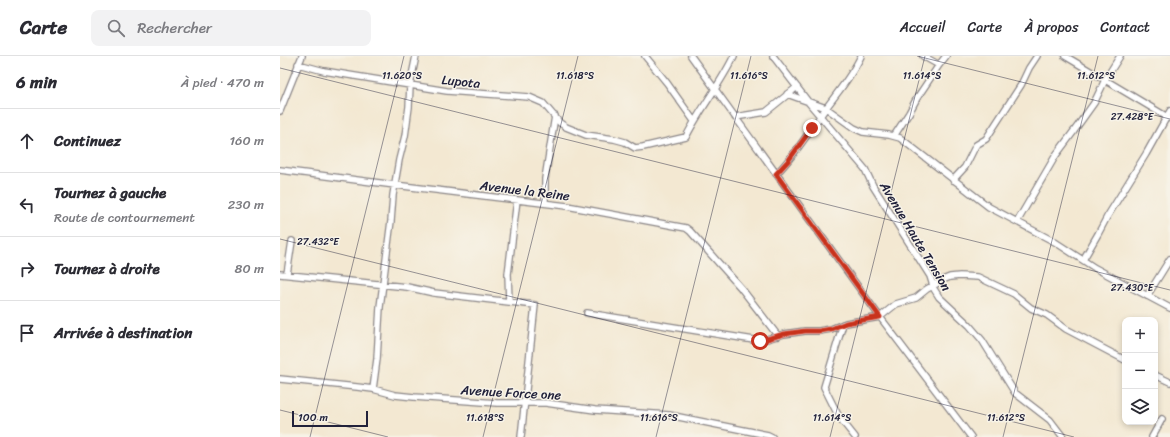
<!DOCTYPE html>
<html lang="fr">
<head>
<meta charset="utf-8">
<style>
	body { margin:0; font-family:Sriracha,sans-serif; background:#f2f2f3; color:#2b2b33 }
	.controls { position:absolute; right:12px; bottom:12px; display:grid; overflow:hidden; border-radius:8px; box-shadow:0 2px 6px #0003 }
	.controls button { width:36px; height:36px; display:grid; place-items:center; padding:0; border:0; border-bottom:1px solid #e1e1e2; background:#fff; color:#2b2b33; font:20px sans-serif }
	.scale { position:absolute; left:12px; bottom:10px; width:76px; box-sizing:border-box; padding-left:4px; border:2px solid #22223b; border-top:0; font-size:11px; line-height:14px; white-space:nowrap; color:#22223b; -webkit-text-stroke:3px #f7f3e8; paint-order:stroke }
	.stop { position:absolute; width:12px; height:12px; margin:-9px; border:3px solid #c8321e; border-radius:50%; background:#fff }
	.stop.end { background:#c8321e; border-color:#fff; box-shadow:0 1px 4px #0008 }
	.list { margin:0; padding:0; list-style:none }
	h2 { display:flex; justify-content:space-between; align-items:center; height:52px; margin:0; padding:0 16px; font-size:17px }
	h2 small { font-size:13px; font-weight:400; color:#7c7c81 }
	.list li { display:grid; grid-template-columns:26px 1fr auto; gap:12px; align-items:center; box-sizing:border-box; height:64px; padding:0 16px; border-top:1px solid #e1e1e2 }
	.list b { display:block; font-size:15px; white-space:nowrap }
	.list p { margin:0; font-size:13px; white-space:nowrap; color:#7c7c81 }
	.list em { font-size:13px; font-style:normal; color:#7c7c81 }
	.icon { flex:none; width:22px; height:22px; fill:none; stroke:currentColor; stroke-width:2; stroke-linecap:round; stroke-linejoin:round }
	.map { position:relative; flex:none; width:890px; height:381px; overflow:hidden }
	header { display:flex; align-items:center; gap:24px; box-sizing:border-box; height:56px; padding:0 20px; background:#fff; border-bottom:1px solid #e1e1e2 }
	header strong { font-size:19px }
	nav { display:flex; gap:22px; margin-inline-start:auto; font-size:14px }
	.search { width:280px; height:36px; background:#f2f2f3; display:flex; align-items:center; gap:10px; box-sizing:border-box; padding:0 14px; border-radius:8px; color:#7c7c81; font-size:15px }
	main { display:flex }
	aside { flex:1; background:#fff }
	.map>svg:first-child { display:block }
</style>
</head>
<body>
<header>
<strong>Carte</strong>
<div class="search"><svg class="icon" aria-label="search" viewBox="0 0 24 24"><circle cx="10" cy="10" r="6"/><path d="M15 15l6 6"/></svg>Rechercher</div>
<nav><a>Accueil</a><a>Carte</a><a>À propos</a><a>Contact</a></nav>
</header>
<main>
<aside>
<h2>6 min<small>À pied · 470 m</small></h2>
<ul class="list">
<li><svg class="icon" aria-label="ahead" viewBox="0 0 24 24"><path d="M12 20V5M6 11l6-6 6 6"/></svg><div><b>Continuez</b></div><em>160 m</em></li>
<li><svg class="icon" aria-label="left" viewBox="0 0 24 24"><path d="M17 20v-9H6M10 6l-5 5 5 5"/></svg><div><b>Tournez à gauche</b><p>Route de contournement</p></div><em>230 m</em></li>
<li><svg class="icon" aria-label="right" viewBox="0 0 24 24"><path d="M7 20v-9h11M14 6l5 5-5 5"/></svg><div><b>Tournez à droite</b></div><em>80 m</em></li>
<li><svg class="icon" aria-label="arrive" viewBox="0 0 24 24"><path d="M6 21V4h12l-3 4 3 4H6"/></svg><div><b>Arrivée à destination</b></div></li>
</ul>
</aside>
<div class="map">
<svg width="890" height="381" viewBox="0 0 890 381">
	<rect width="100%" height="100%" fill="#f7f3e8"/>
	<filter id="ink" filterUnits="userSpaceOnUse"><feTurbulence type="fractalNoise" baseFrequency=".025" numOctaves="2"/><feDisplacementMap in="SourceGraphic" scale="8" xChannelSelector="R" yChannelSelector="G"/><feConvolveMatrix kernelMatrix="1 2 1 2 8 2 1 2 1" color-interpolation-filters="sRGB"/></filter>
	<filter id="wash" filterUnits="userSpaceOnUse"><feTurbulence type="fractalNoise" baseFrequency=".012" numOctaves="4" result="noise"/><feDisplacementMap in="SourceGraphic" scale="16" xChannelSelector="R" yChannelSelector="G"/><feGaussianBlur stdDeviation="0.9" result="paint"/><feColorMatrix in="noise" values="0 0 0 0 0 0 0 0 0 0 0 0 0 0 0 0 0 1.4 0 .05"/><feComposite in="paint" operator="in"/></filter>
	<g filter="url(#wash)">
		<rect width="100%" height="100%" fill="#f3e8d2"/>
	</g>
	<g filter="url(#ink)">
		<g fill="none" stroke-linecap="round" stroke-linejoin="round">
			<defs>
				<path id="minor" d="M365,0L387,27L414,65
					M411,0L600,261L691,381
					M493,0L529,47L585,113L593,130L650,220L654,233L659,241L689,269L702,284L735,337L770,364L783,381
					M643,0L659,9L666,0
					M785,0L889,62
					M18,8L44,15L167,35L249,41L263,47L280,67L286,71L306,79L334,83L345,86L355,92L363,91L406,81C420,53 440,29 454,0
					M507,38L546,52L574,72L583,76L609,79L620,82L709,151L775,186L815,212L890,252
					M0,55L22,0
					M455,61L486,56L517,31
					M614,80L629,57L637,42L659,9
					M0,114L115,129L287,150L406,172L410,175L461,232L498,280
					M496,118C514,100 527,79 541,59C555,39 571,22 581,0
					M673,124L685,111L696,89L706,83L741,29L749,12L757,0
					M265,147V123L275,60
					M737,166L776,99L794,75L814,47L825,24L840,0
					M803,204L818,178L827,161L866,98L890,55
					M0,218L127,231L154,237L255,249L241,381
					M7,218L12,185
					M867,240L890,203
					M229,246L228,218L237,144
					M307,257L480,285L504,278L525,275H539L551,273L566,267L600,261L616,248L636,242L647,233L665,223L670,221L680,220L698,221L734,238L751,252L767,259L786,273L845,304
					M563,268L544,331L559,361L575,381
					M875,319L890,326
					M0,323L77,331L93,333L115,339L134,341L217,347H266L315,354L389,359L488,379L492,381
					M93,333L97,303L100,251L111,165L113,139L119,104L125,80L129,51L130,29L136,0
					M872,381L882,363"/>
			</defs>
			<use href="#minor" stroke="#8a8586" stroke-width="8"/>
			<use href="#minor" stroke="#fff" stroke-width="5.5"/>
		</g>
	</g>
	<g fill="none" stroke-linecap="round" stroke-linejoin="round" filter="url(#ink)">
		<path stroke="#c8321e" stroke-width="5" d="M480,285L504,278L525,275H539L551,273L566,267L600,261L496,118L508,105L532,72"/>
	</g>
	<path fill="none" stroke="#22223b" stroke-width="1" stroke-opacity="0.45" d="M637,0L890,63M0,12L890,234M0,183L794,381M0,354L108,381M30,381L124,0M203,381L298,0M376,381L471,0M550,381L645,0M723,381L818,0"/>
	<g text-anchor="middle" stroke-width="3" stroke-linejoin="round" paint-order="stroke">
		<g font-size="13" fill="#22223b" stroke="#f7f3e8">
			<text transform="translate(181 25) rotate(6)" y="5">Lupota</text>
			<text transform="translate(245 134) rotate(7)" y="5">Avenue la Reine</text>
			<text transform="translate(636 180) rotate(59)" y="5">Avenue Haute Tension</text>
			<text transform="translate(231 336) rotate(3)" y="5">Avenue Force one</text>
		</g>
	</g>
	<g font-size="10" text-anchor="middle" fill="#22223b" stroke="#f7f3e8" stroke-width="3" stroke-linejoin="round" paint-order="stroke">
		<text x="122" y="23">11.620°S</text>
		<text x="295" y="23">11.618°S</text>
		<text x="469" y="23">11.616°S</text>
		<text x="642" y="23">11.614°S</text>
		<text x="816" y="23">11.612°S</text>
		<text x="852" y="64">27.428°E</text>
		<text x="38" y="189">27.432°E</text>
		<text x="852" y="235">27.430°E</text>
		<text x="205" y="365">11.618°S</text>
		<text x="379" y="365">11.616°S</text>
		<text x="552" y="365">11.614°S</text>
		<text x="726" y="365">11.612°S</text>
	</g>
</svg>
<div class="controls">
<button>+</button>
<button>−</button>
<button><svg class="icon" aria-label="layers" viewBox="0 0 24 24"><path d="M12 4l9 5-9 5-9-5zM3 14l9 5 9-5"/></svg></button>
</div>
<div class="scale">100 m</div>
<div class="stop" style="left:480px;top:285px"></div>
<div class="stop end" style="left:532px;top:72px"></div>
</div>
</main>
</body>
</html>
